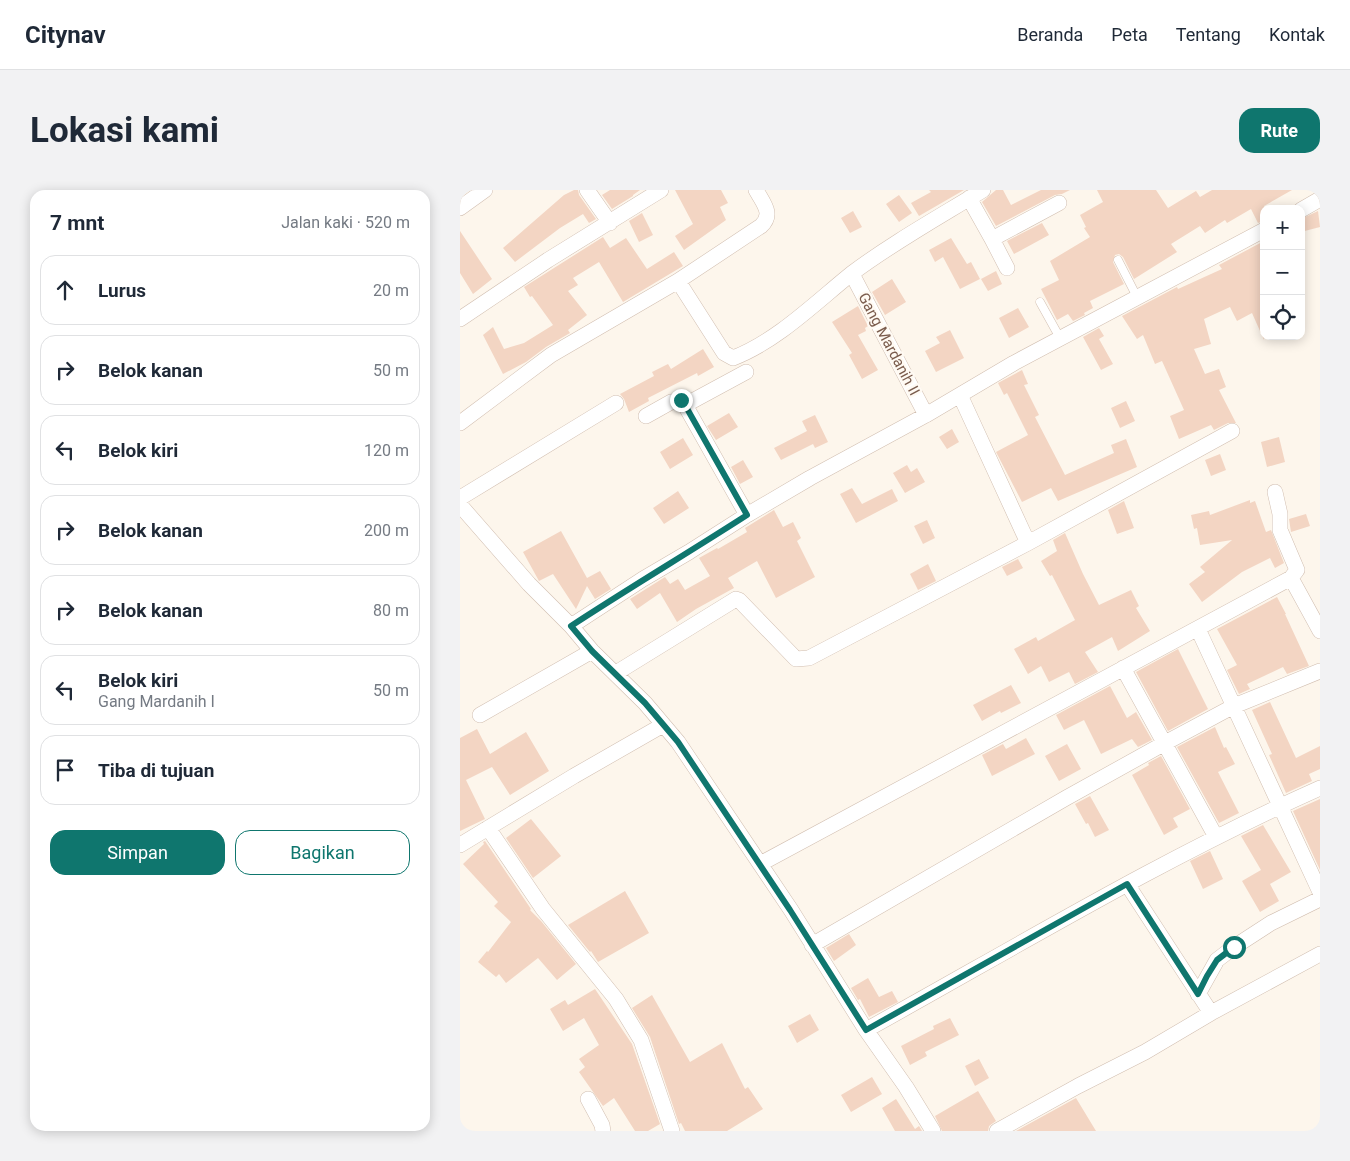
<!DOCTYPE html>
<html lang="id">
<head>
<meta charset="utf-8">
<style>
	body { margin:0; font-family:Roboto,sans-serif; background:#f2f2f3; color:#1f2937 }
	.controls { position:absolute; right:15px; top:15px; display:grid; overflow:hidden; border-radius:10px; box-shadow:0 2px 12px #0003 }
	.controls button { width:45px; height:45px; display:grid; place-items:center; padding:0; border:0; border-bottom:1px solid #e0e1e3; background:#fff; color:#1f2937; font:25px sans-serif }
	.stop { position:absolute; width:15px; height:15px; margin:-11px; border:4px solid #0f766e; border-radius:50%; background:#fff }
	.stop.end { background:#0f766e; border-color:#fff; box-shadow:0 1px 5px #0008 }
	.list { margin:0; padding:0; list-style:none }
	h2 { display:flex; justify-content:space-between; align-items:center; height:65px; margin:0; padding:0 20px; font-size:21px }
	h2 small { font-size:16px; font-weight:400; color:#747a83 }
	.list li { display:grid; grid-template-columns:32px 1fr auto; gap:15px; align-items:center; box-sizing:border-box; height:70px; margin:0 10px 10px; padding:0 10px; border:1px solid #e0e1e3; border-radius:15px }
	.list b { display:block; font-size:19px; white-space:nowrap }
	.list p { margin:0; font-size:16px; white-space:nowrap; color:#747a83 }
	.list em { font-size:16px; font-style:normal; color:#747a83 }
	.actions { display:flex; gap:10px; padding:15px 20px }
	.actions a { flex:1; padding:11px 0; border:1px solid #0f766e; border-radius:15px; text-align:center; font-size:18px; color:#0f766e }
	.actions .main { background:#0f766e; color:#fff }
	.icon { flex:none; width:28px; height:28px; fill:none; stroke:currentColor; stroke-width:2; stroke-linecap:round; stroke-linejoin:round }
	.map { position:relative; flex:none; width:860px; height:941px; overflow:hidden; border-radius:15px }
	header { display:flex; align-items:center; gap:30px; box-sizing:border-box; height:70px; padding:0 25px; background:#fff; border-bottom:1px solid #e0e1e3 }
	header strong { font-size:24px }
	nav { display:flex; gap:28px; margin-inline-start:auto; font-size:18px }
	.intro { display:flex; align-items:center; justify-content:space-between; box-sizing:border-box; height:120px; padding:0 30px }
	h1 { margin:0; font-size:35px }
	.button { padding:12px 22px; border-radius:15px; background:#0f766e; color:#fff; font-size:18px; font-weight:700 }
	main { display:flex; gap:30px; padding:0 30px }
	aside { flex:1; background:#fff; border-radius:15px; box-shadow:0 2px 12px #0003 }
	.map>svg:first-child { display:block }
</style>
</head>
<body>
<header>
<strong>Citynav</strong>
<nav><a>Beranda</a><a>Peta</a><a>Tentang</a><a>Kontak</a></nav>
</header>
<div class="intro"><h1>Lokasi kami</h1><a class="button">Rute</a></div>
<main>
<aside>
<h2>7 mnt<small>Jalan kaki · 520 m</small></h2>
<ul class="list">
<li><svg class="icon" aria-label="ahead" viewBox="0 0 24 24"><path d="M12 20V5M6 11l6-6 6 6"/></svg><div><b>Lurus</b></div><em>20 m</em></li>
<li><svg class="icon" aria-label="right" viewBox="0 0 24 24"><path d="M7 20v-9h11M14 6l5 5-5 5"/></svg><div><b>Belok kanan</b></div><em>50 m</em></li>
<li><svg class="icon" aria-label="left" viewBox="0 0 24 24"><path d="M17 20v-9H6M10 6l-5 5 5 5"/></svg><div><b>Belok kiri</b></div><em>120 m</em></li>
<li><svg class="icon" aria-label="right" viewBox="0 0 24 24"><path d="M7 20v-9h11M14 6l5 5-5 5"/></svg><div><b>Belok kanan</b></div><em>200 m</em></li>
<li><svg class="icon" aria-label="right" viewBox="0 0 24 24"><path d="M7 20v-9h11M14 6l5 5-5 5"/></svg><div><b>Belok kanan</b></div><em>80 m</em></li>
<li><svg class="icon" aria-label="left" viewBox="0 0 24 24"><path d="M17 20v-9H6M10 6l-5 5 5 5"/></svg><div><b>Belok kiri</b><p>Gang Mardanih I</p></div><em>50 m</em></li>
<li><svg class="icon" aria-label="arrive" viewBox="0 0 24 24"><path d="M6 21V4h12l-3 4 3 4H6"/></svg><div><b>Tiba di tujuan</b></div></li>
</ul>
<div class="actions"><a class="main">Simpan</a><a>Bagikan</a></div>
</aside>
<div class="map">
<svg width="860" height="941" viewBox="0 0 860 941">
	<rect width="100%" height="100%" fill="#fdf6ec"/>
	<path fill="#f3d5c3" d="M114,0H118L119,5L136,29L129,33L123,24L100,38L55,72L43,58L104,5Z
		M150,0H180L173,5V6L152,19L142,5Z
		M215,0H261L268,13L260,17L266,30L224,60L215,46L233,34Z
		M469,0H504L459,26L451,13L471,2Z
		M536,0H543L551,15L581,0H610L602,4L595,5L536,36L522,12Z
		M637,0H696L708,18L736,1L740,7L752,0H832L804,16V31L798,33L791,19L767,33L765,30L745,43L740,36L711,54L717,62L674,89L663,67L659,64L655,65L653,72L664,94L630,111L633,118L624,123L625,125L613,131L608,124L597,130L581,99L599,90L590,71L630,47L624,38L626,37L620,25L643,12Z
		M439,5L452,23L439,32L426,14Z
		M393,21L402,37L390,43L381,28Z
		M858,21L860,37L841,42V29Z
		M182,23L193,45L179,52L169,31Z
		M582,33L589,45L554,64L547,51Z
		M0,41L32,89L13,104L0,83Z
		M143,47L150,58L166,48L187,79L214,62L223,76L163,112L139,72L113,88L118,95L108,101L127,125L108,140L110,143L86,157L66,172L43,184L23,145L33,137L44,159L64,153L93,135L72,106L70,107L64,97Z
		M491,48L507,74L511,72L520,89L500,99L483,67L475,72L469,60Z
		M804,51V150L792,123L777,131L770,117L744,129L751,154L734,159L745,184L759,179L766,197L759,200L776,233H768L754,240L751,235L719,249L710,226L724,220L702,171L695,174L683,145L677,149L662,126L717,97L718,99L762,79L759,75Z
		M536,81L542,94L528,101L521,89Z
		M432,89L446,112L425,125L412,102Z
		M398,116L408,136L405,138L406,141L398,145L418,180L402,189L389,165L392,163L372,132Z
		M558,118L569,137L549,148L539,128Z
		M639,138L644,146L639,149L653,174L641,180L623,147Z
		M490,140L504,168L476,182L465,161L480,153L476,147Z
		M243,159L254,177L238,186L237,183L188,208L189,211L169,222L164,209L160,204L194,186L192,182L208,174L211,179Z
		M562,180L568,194L564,195L579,225L575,227L605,285L654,263L651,255L666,249L677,277L598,311L591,298L562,312L536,262L568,245L547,203L544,205L538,193Z
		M666,211L675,231L660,238L651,218Z
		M269,223L278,237L256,250L247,236Z
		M355,225L368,252L355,258L353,254L321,270L314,258L347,241L342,231Z
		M492,239L499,252L487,259L479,247Z
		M819,247L825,272L807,277L801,252Z
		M223,248L233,265L210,279L200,262Z
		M760,264L766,280L751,286L745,270Z
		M283,270L293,287L280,294L271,277Z
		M447,275L451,282L457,278L465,292L445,303L433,283Z
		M392,298L402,314L432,299L438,311L396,333L380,304Z
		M218,301L229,318L204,334L193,318Z
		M790,310V313L795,311L806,342L811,340L824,373L815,378L810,368L782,382L742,412L729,394L745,382L740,377L772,350L740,355L737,338L734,339L731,325L749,321L750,325Z
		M664,311L674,338L657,344L648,320Z
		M314,320L323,337L333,332L341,348L337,351L355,387L316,408L297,371L268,388L274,398L236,419L217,432L200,403L177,419L170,409L205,387L210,394L218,389L225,400L250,386L239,368L257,358L258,359L287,342L285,338Z
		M846,324L850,336L831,342L829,329Z
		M467,330L475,348L463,354L454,336Z
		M101,341L127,388L140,381L151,399L135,409L127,396L116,419L93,384L79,391L63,362Z
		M605,343L623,384L639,415L671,400L679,416L676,418L690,441L658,461L652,447L625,462L638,482L615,494L609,482L589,492L581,476L568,484L554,459L576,447L578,451L615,430L592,385L590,386L581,371L597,361L593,350Z
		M558,369L563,378L547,386L542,377Z
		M468,374L476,391L458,400L450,384Z
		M817,407L826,424H825L849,476L827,484L823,477L787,494L790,499L779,504L767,480L777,475L757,439Z
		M718,459L748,519L708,541L676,482Z
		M551,495L561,513L541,523L540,521L522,531L513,515Z
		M650,496L667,528L676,522L692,550L678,557L672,549L641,564L624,530L604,540L596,525Z
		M810,512L836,568L860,556V579L849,584L852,591L826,603L809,565L812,564L792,520Z
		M755,537L764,558L766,557L775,574L758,582L779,623L759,633L717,557Z
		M17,539L30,564L66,542L89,581L50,605L32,577L6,590L25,629L0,641V548Z
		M566,548L575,564L532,586L522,565L543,554L546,559Z
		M607,554L621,579L599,591L585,566Z
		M701,566L730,619L713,628L718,637L704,645L672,585L689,575L688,573Z
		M630,606L649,640L635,647L628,633L626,634L615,614Z
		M860,609V680L833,621Z
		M71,629L101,666L73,688L46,648Z
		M803,635L831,682L810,694L819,711L800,722L782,691L801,680L781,646Z
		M25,651L71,719L70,720L81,731L116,774L97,790L78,768L46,793L39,784L36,787L18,772L27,761L28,762L51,732L34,716L38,712L3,674L24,654L23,652Z
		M750,661L763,689L743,699L730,671Z
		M165,701L189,743L138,772L131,761L130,762L108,735Z
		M389,744L396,755L374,771L366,758Z
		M408,788L419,807L432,801L438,812L409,827L400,809L398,810L391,798Z
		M135,799L172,854L200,934L188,941H175L154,908L143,916L119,882L125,877L119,869L139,855L124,828L103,841L90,819L105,810L108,815Z
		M192,805L230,872L262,853L285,899L288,897L303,919L267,941H225L221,933L219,934L190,847L172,818Z
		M350,824L359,840L337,853L328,836Z
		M490,828L499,845L465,862L467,866L450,875L441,856L474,839L473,836Z
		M519,869L529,888L515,896L505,876Z
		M412,887L422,904L391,922L381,905Z
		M518,901L536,931L529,936L528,941H482L475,926Z
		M616,908L636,941H556Z
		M436,909L455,939L459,936L462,941H435L422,918Z"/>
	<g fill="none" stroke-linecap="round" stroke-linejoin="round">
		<defs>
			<path id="service" d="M658,70L677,107
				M580,112L600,148"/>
			<path id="minor" d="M127,0L150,33
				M509,8L532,49L599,13
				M0,18L25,0
				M841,20L860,9
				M532,49L547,78
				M392,84L466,225
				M218,91L264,163L273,168C317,151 355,113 391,84C432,53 479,27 523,0
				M0,129L88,70L201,0
				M500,205L568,353
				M225,215L286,182
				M186,226L211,212L221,211L225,215L287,325
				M0,233L91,165L218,91L301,36C314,24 303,13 296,0
				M0,308L156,213
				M0,315L69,394L111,436L132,461L185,513L218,552L331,720L406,840L446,897L473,941
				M831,388L860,441
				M111,436L183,389L229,362L287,325L350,288L466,225L554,173L804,40
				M738,439L860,702
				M663,478L756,647
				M156,483L276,409L279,410L336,469L349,468L568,353L772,241
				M20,525L132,461
				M28,638L83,719L156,809L181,850L212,941
				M0,655L114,586L203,535
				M300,674L831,388L837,380L820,340V324L815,302
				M667,694L751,823
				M352,755L606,608L705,553L774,516L860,481
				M738,804L757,770L774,757L811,733L860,709
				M406,840C556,757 703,668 860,598
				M128,909L142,935L143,941
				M537,941L618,896L685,862L751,823L860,764"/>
		</defs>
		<use href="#service" stroke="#d1beb0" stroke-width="9"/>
		<use href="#minor" stroke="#d1beb0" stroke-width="16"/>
		<use href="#service" stroke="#fff" stroke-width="8"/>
		<use href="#minor" stroke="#fff" stroke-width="15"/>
	</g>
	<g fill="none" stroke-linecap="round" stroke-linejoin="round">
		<path stroke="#0f766e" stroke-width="6" d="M221,210L225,215L287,325C228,363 169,398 111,436L132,461L185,513L218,552L330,720L406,840L667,694L738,804L747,786L757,770L774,757"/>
	</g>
	<g text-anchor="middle" stroke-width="4.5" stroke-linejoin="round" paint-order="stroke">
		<g font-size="15" fill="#7a5c4d" stroke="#fffaf3">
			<text transform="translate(429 154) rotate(62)" y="5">Gang Mardanih II</text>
		</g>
	</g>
</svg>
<div class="controls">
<button>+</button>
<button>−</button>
<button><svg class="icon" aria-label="locate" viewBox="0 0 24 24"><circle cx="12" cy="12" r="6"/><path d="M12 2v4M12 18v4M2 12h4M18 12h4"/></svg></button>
</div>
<div class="stop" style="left:774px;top:757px"></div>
<div class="stop end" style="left:221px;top:210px"></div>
</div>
</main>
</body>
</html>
